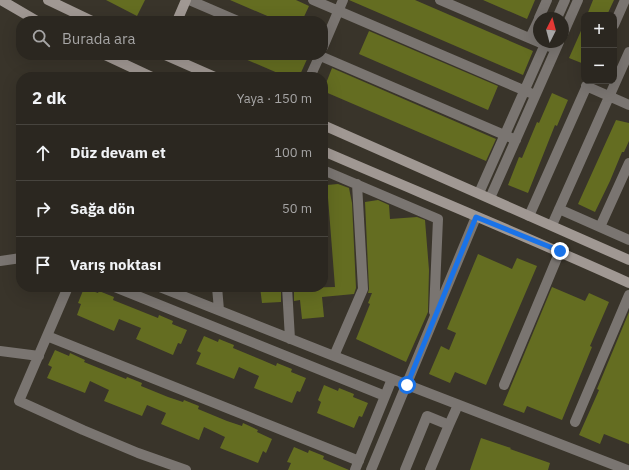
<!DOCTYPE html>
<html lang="tr">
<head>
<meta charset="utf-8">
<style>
	body { margin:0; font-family:"IBM Plex Sans",sans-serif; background:#37332d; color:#f1f3f6 }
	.controls { position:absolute; right:12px; top:12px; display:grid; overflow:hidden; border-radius:8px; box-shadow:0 4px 16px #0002 }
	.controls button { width:36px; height:36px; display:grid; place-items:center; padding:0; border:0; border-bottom:1px solid #47443e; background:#2b2720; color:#f1f3f6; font:20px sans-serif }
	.compass { position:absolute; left:533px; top:12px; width:36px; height:36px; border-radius:50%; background:#2b2720; box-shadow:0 4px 16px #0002; rotate:6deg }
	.stop { position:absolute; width:12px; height:12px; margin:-9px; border:3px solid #1a73e8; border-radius:50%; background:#fff }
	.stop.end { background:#1a73e8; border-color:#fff; box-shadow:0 1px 4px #0008 }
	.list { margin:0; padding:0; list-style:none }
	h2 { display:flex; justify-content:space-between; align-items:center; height:52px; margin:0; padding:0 16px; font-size:17px }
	h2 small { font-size:13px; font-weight:400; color:#a6a5a5 }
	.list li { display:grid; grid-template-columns:26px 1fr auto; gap:12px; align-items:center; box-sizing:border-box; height:56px; padding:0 16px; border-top:1px solid #47443e }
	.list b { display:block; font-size:15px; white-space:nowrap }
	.list em { font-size:13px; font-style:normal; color:#a6a5a5 }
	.icon { flex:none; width:22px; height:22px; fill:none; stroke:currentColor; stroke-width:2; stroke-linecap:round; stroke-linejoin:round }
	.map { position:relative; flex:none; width:629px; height:470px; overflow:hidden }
	.search { position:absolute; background:#2b2720; box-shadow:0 4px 16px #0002; left:16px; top:16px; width:312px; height:44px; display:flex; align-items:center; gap:10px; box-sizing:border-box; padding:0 14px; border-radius:16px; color:#a6a5a5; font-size:15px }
	.panel { position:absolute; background:#2b2720; box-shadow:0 4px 16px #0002; left:16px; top:72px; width:312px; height:220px; border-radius:16px }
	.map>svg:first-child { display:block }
</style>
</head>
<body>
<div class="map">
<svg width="629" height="470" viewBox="0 0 629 470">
	<rect width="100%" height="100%" fill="#39342a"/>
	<path fill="#646d21" d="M106,0H145L137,16Z
		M230,0H296L309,6L302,21H279Z
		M349,0H415L533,51L523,75Z
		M483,0H535L527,19Z
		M593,0H614L607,15H587Z
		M584,24V64L569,58Z
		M369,31L498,86L488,110L359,54Z
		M236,55H302L308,57L299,77H287Z
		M332,68L496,139L486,161L323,91Z
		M552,93L568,100L557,126L555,125L528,193L508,185L519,157L522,158L537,122L539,123Z
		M616,120L629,123V141L624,152H622L610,181L595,212L578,204Z
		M338,184L349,188L352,203L356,288L354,294L322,297L324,317L302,319L300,300L294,301V288L335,287L327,185Z
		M378,200L389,205L390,219L417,217L425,220L429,270L428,312L406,362L356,339L370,304L368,303L372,293H368L369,289L365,202Z
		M478,254L512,269L517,258L537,266L486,385L455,372L450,383L429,374L441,346L449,350L456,333L447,329Z
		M260,287H281V302L262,303Z
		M552,287L585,301L589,293L609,302L590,346L592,347L562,420L527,406L524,413L503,405Z
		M84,288L98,293L99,291L114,297L113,300L158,318L159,315L173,321L172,324L187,330L181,344L178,343L173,355L136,339L141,328L119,319L114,331L77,315L81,304L78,303Z
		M629,312V444L604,434L600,444L579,435L599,390L597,389Z
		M204,336L218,342L219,339L234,345L233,348L262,360L276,366L277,363L292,369L291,372L306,378L300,392L297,391L292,403L254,388L259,376L239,367L234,379L196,364L201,353L197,351Z
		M55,350L69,356L70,353L85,360L84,362L126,379L127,377L142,383L141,386L168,397L183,402L184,400L199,406L198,409L227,421L242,426L243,423L258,430L257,432L272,439L266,453L263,451L258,463L220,448L225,437L204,427L199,440L161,424L166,413L147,405L142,416L104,401L109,390L90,381L85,393L47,378L52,367L48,365Z
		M324,385L338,391L339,388L354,394L353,397L368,403L362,417L359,416L354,428L317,413L321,402L318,400Z
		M481,438L511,448L510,449L550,463L548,470H470Z
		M294,447L308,453L309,450L324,456L323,459L349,470H288L291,463L287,462Z"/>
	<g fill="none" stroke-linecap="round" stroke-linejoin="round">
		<path stroke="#7a7571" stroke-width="10" d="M189,0L238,21
			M313,0L535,95
			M440,0L550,47
			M539,18L547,0
			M557,18L565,0
			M614,25L625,0
			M563,34L578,0
			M530,38L539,19
			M323,47L343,0
			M318,55L516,140
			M310,77L320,55
			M586,86L629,105
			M323,170L438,219L434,312
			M479,193L546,42
			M490,198L559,42
			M559,209L629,240
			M529,216L589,81
			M552,225L629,52
			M600,227L629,163
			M0,261L21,258
			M68,287L19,401L83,430L138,453L186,470
			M115,287L385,396
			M160,287L392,379L627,470
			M217,287L219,310
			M287,287L290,339
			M47,336L359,461
			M0,351L39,356
			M334,356L363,289L357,184
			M504,385L560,251
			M575,422L629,295
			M449,425L458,405
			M355,470L392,379
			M371,470L476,217
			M405,470L427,416L449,425L430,470"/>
		<path stroke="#a09893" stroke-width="10" d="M1,0L37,21
			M48,0L92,21
			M177,21L186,0
			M105,55L152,77
			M165,55L215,77
			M323,125L629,260
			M323,151C425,195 528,237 629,283"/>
	</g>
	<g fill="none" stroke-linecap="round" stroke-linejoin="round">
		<path stroke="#1a73e8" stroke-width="5" d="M407,385L476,217L560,251"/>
	</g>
</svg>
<div class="controls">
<button>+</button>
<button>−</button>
</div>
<svg class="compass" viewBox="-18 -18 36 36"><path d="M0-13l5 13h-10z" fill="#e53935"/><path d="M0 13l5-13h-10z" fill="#a6a5a5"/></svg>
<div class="stop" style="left:407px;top:385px"></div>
<div class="stop end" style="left:560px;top:251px"></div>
<div class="search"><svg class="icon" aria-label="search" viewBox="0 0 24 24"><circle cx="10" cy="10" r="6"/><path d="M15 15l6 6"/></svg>Burada ara</div>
<section class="panel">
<h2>2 dk<small>Yaya · 150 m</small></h2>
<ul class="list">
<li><svg class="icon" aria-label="ahead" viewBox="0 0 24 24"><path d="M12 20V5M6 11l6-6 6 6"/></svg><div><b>Düz devam et</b></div><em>100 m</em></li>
<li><svg class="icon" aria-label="right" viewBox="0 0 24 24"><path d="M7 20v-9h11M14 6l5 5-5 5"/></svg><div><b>Sağa dön</b></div><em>50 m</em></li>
<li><svg class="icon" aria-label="arrive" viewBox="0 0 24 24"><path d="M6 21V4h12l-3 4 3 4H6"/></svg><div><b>Varış noktası</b></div></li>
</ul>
</section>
</div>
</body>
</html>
